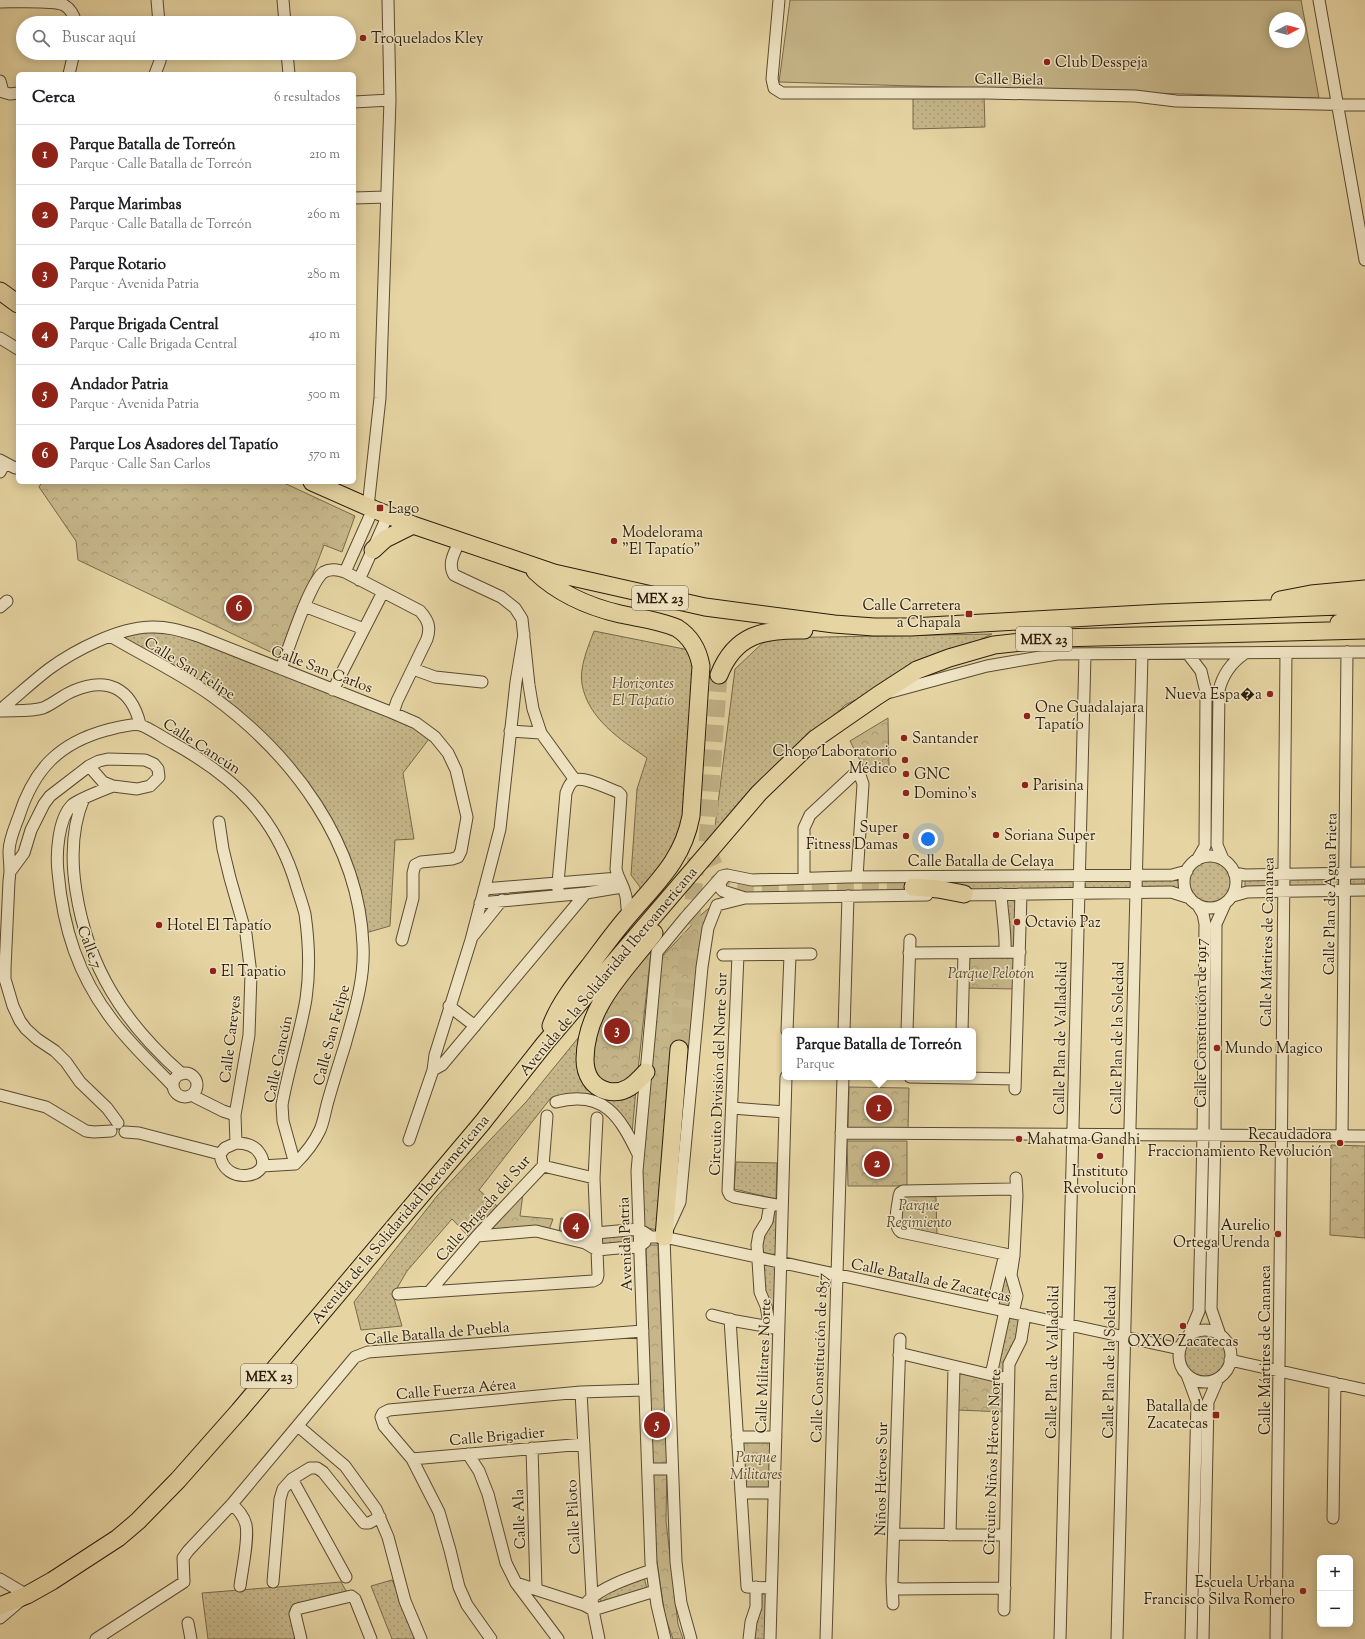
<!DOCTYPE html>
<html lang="es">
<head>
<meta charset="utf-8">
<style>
	body { margin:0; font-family:"Sorts Mill Goudy",serif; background:#f2f2f2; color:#202124 }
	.controls { position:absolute; right:12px; bottom:12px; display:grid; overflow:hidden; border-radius:6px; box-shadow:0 2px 10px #0003 }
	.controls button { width:36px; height:36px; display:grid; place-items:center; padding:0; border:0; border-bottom:1px solid #e0e0e0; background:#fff; color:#202124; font:20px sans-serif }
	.compass { position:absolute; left:1269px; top:12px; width:36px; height:36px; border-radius:50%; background:#fff; box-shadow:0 2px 10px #0003; rotate:83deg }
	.you { position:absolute; left:928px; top:839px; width:14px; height:14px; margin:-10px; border:3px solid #fff; border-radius:50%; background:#1a73e8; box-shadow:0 0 0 6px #1a73e833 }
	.badge { display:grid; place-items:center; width:26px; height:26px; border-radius:50%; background:#8f2418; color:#fff; font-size:13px; font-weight:700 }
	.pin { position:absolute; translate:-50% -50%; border:2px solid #fff; box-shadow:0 1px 4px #0006 }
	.popup { position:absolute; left:782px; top:1028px; width:194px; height:52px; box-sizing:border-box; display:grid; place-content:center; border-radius:6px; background:#fff; filter:drop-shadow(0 1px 3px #0005); font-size:13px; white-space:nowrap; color:#757577 }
	.popup b { font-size:15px; color:#202124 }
	.popup::after { content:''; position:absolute; left:50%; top:100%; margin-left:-8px; border:8px solid transparent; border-top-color:#fff }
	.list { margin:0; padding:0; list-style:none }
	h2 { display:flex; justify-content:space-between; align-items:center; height:52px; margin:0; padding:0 16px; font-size:17px }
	h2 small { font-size:13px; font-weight:400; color:#757577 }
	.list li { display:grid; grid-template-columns:26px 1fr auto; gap:12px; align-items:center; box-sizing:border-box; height:60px; padding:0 16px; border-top:1px solid #e0e0e0 }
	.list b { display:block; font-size:15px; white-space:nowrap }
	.list p { margin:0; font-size:13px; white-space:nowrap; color:#757577 }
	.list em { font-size:13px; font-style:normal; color:#757577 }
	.icon { flex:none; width:22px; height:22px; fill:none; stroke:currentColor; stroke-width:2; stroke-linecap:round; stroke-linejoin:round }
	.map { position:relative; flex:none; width:1365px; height:1639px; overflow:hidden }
	.search { position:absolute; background:#fff; box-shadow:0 2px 10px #0003; left:16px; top:16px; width:340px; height:44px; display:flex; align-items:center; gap:10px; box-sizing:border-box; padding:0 14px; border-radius:22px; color:#757577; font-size:15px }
	.panel { position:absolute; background:#fff; box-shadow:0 2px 10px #0003; left:16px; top:72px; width:340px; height:412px; border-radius:6px }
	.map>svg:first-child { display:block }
</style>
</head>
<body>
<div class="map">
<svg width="1365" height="1639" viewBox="0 0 1365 1639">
	<defs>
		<pattern id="grass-dots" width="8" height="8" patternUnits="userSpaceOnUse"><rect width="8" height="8" fill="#c6b689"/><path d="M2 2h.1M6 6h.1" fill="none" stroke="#aa9c75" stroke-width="1.8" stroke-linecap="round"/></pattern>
		<pattern id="forest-crowns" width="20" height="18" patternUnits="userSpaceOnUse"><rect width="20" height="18" fill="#c6b689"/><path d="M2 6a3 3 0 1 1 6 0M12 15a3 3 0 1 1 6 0" fill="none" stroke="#aa9c75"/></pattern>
	</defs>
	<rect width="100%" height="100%" fill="#e6d5a3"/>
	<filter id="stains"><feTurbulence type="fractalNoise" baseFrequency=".005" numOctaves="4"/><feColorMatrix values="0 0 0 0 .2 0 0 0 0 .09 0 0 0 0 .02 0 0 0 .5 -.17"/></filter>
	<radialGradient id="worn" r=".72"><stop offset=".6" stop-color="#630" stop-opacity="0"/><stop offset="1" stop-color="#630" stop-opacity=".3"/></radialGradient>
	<path fill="url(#grass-dots)" stroke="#78694a" d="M984,95L985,127L913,129V96Z
		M174,628L432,735L403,773L414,839L395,840L390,926L362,934L339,847L300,781L257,734L117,634Z
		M594,631L694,651L689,827L640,898V887L631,875L637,789L647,758C621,740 588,719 582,684C579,668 588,647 594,631Z
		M992,634L845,705L714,835L735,669L768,638Z
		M1189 882a22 22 0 1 1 44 0a22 22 0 1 1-44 0Z
		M1179,873L1178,894H964L918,879Z
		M1365,873V889L1245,891V875Z
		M1021,895L1020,952L1007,951L1002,896Z
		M578,1038L579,1071L585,1088L609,1098L623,1100L636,1089L632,1133L616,1111L570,1095L550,1099L479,1190L498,1207L471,1239L452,1219L407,1271L393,1295L402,1326L361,1330L354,1302L437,1196L526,1102Z
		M736,1162L777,1163L776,1199L734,1189Z
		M772,1206H782L779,1326L770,1328L761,1294V1233Z
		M639,1229L640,1245L597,1250L596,1233Z
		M1005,1254L1014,1256L1013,1313L1025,1315L1008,1379L991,1375L1007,1311L995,1306Z
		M1180 1356a25 25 0 1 1 50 0a25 25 0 1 1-50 0Z
		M644,1577L647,1589L601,1603L599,1595L615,1591L623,1584Z
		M392,1580L422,1639H392L371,1586Z
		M341,1582L349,1596L297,1609L303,1639H208L202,1593Z
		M756,1587L770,1588L769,1639H750Z"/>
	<path fill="url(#forest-crowns)" stroke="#78694a" d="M42,482H282L355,516L342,552L324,545L281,657L78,560L76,541L39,487Z
		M888,718L889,770L866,772L850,741Z
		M713,905L676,1200L657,1230L643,1227L641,1174L660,959L702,914Z
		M651,952L638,1070L622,1086L606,1085L589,1065L596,1018L635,968Z
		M967,957L1016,958L1015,989L966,988Z
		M849,1087L909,1088L908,1129L848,1128Z
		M847,1141H907V1186H848Z
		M1331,1145L1365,1146V1238L1330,1235Z
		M523,1194L520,1216L553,1219L549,1230L488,1231Z
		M901,1196L936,1197L937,1235L900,1228Z
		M561,1218L592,1220L591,1235L559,1232Z
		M646,1245H658L667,1462L666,1521L678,1624L683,1639H673L665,1616L654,1542Z
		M957,1373L1006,1382L1005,1412L957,1410Z
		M740,1442H771V1490L742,1489Z"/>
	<path fill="#c6b689" stroke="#78694a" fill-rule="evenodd" d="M790,0H1301L1319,98L779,82ZM1275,18H1299V42H1275Z"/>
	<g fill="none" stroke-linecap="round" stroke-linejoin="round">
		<path stroke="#c0b084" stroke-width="17" stroke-dasharray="17 8" stroke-linecap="butt" d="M719,675L707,843C710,856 717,879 730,885C735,887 742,887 746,889L913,887
			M679,1049L681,1009L691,933L696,858"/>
		<defs>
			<path id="minor" d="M157,0L159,23
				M283,0L285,23
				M779,0L772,79L774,88L782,93H986L1135,96L1176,101L1365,105
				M1319,0L1365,260
				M0,2C14,2 53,0 64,5C71,9 74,15 76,23
				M287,53L289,74
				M69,74L74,53
				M155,74L160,61V53
				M0,81L3,92L10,94L18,93
				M354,102L390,100
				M354,198L386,197
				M0,338L18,349
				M0,460L15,468L18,467
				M0,472L5,463
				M368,507L380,398L390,100L388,0
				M460,540C455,552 447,563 454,575L501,597L515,608L522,619L529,685L533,709L541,733L575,780
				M345,572L373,509
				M359,580L388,515
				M304,606L364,629
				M0,607L7,601
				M110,636C144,656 180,673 212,696C293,755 359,843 363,945C365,980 354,1012 345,1045C339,1064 333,1083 328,1101C325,1111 324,1121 320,1130C314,1143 305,1154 295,1164L262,1166
				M1188,654L1201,671L1206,692L1205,846L1197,860
				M281,669C288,650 310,581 324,572C331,568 338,570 345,572L420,611C428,620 431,627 427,639L397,701L393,713
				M413,669L435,677L482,682
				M333,690L383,592
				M891,692L987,666L1057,654L1365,652
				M0,710C16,697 32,682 49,669C75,650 118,628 150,627C167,626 182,631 198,636L393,713L416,723L435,737L448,753L456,770L467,817L461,851L458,857L452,859L421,862L415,865L413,873V898L402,940
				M0,711C14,710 30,712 43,708C53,704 63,695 73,691C107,676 131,688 140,724
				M510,731L541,733
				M89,766L103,782L113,786L137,789L150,786L159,777L158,769L154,764L145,760L108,759L99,761L89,766L50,796L44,804L31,830L24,853L10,872L9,881L5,968V979L13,1006L20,1021L26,1029L37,1039L55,1051L66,1062L80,1082L107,1108L118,1123
				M113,786C103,790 79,799 72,805C58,819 56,854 58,872C63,928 78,976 113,1021C131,1045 153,1065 173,1086
				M84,798C71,828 71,859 76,891C88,968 124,1023 182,1074
				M219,822L223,849L230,878L246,934L251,974L249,1035L235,1115L236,1143
				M1184 882a26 26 0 1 1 52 0a26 26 0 1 1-52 0Z
				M1223,859L1217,845L1219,690C1223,674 1231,663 1244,654
				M10,872C10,865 9,858 9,851C9,840 15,827 19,816C34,769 59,743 107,730C115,728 133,723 140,725C148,727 165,739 173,743C236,778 277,818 297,888C300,897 303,906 305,914C309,942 310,972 306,999C300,1035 288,1070 282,1105L283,1121L295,1164
				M1234,873L1245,875L1365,873
				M727,875L752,880L848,877L1172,875L1187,871
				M725,876L720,883L721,889L723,891L745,898L927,895
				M804,878V828L810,815L853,775H860L863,784L857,877
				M484,889L618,878
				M1001,894C1002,913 1006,933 1005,952
				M558,895V883L566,793C568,788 570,782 575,780C584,776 609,789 618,792L621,795L616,869C618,879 623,884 625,893C628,900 625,907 629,915
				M958,895L1171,892L1190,898
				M1233,896L1247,892L1365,890
				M480,903L586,893L622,887
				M473,936L502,900
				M909,953L1020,952
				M723,955L811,954
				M738,955L728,1191L730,1195L734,1197L782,1206
				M449,1006L475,1026
				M787,1031L790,955
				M844,1031L848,896
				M907,1031L910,940
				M962,1031L964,953
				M433,1070L442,1065L586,893
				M173 1085a12 12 0 1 1 24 0a12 12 0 1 1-24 0Z
				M910,1077L1015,1079
				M1015,1089L1021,894
				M194,1093L195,1097L223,1111L235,1115
				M0,1095L46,1107L86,1131L94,1132L111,1131
				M556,1102C604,1089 620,1117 638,1154
				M732,1108L785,1112
				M125,1132L139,1133L220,1154
				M841,1133L1365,1136
				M1342,1136L1347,652
				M409,1140L433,1070L435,1055L471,940L500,829L516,682L524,634
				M236,1143C245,1143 255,1145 260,1154C275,1178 223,1187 220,1154L225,1148Z
				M543,1166L594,1178
				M477,1236L536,1231L585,1243L597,1250L640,1246L645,1242
				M585,1243L596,1233L639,1229L651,1237H664L1180,1349
				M1014,1256L901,1232C892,1226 898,1205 899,1196L900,1193L903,1191L1010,1189L1016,1191
				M430,1291L477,1236L543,1166L547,1116
				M398,1294L593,1281L597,1279L598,1275L594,1178L597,1118
				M992,1308L1005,1254
				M1013,1313L1017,1296L1011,1275L1014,1255L1017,1196L1016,1178
				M712,1315L736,1321L776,1328
				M730,1319L747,1587L771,1588
				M770,1328L766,1306L760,1292L757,1245L759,1234L767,1221L770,1204
				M1179 1356a26 26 0 1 1 52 0a26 26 0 1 1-52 0Z
				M1189,1335L1199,1311L1203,1135L1205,924L1203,914L1197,904
				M1220,1335L1211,1309L1215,1135L1216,924L1225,904
				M899,1355L903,1354L1008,1379
				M1230,1360L1365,1390
				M991,1375L1005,1311
				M1187,1375L1197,1402L1191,1639
				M581,1392L592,1597L593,1610L599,1639
				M298,1426L345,1466L376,1509L388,1537L405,1601L421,1639
				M737,1437H776
				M532,1448L536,1588
				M468,1454L479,1471L488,1494L506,1563L516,1583L558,1639
				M412,1459L584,1444
				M648,1469H672
				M292,1479L346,1577
				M741,1493H774
				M232,1504C238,1510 244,1516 246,1525C249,1539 242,1570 240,1586
				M1333,1518L1335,1383
				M895,1534L1004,1535
				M950,1535L954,1367
				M0,1579L27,1595L0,1618
				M273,1582L280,1499L283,1489L292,1479L310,1468H317L323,1472L364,1523H369L380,1517
				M516,1583L584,1605L593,1610L655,1591
				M894,1588L902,1589L1005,1588
				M588,1601C603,1586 632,1577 652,1570
				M893,1604L892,1581L900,1339
				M1004,1610L1009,1364L1021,1340L1025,1315
				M188,1623L191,1639
				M96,1639L184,1582L183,1558L188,1551L232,1504L355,1357L368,1352L643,1331
				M301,1639L295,1614L297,1609L351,1596L355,1599L371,1639
				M491,1639L467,1605L459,1587L450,1550L439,1512L412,1459L384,1426L381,1417L383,1413L389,1410L581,1392L644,1390
				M665,1639L657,1605L651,1563L637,1171L657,952L685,918L722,876L727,875
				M691,1639L681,1603L676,1562L664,1237L680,1202L702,967L708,928L717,905L745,898
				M749,1639L751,1622L756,1607V1587
				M770,1639L786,1077
				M826,1639L843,1077
				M1060,1639L1085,654
				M1117,1639L1142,654
				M1203,1639L1208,1402L1218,1379
				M1276,1639C1281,1310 1282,982 1286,653"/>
			<path id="highway" d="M0,291L18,304
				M312,482L373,509L413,525L554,573L705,607L834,624L874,627H911L1161,613L1365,605
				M373,550L385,539L413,525
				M535,571C558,593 590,607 620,614C639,618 659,620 677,628C691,637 698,649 701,666L691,816C683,860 656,883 629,915C615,931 603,948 590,965C575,984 559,1004 551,1026
				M1280,600L1311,594L1365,589
				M1339,623L1365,618
				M719,675C735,634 764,629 804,630
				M913,887L938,889L964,894
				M646,1072C635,1084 625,1095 607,1091C592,1087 585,1074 585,1059C586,1006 624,972 654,933
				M664,1237L679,1049
				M0,1606L27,1595L52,1581L118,1538L138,1521L178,1480L239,1411L482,1123L545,1043L759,793L815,739L877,696L917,670L949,658L994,645L1059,638L1365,630"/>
		</defs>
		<use href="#minor" stroke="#594a30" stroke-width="13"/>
		<use href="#highway" stroke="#2a1c0a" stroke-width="19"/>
		<use href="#minor" stroke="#efe4c3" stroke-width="11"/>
		<use href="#highway" stroke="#e6d5a3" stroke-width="17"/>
	</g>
	<g fill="#8f2418" stroke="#efe4c3" stroke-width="1.5">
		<circle cx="363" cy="38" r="4"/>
		<circle cx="1047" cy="62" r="4"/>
		<rect x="376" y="504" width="8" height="8" rx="2"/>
		<circle cx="614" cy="541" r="4"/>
		<rect x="965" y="610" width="8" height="8" rx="2"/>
		<circle cx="1270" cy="694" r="4"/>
		<circle cx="1027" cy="716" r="4"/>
		<circle cx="904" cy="738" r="4"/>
		<circle cx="905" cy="760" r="4"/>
		<circle cx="906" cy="774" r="4"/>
		<circle cx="1025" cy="785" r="4"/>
		<circle cx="906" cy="793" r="4"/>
		<circle cx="996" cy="835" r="4"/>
		<circle cx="906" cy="836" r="4"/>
		<circle cx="1017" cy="922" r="4"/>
		<circle cx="159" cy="925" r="4"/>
		<circle cx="213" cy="971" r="4"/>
		<circle cx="1217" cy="1048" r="4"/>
		<circle cx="1019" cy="1139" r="4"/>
		<circle cx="1340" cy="1143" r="4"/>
		<circle cx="1100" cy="1156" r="4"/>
		<circle cx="1278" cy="1234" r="4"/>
		<circle cx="1183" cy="1326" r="4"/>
		<rect x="1212" y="1411" width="8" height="8" rx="2"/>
		<circle cx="1303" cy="1591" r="4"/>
	</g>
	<g text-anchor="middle" stroke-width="3" stroke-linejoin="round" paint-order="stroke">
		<g fill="#efe4c3" stroke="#655842" stroke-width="1">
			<rect x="632" y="586" width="56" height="24" rx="3"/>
			<rect x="1016" y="627" width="56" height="24" rx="3"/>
			<rect x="241" y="1364" width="56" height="24" rx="3"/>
		</g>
		<g font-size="14" font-weight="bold" fill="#2a1c0a">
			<text x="660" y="603">MEX 23</text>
			<text x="1044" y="644">MEX 23</text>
			<text x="269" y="1381">MEX 23</text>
		</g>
		<g font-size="15" fill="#2a1c0a" stroke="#efe4c3" text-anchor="start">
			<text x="371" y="43">Troquelados Kley</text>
			<text x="1055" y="67">Club Desspeja</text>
			<text x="388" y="513">Lago</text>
			<text x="622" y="537">Modelorama<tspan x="622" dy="17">"El Tapatío"</tspan></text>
			<text x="961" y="610" text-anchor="end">Calle Carretera<tspan x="961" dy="17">a Chapala</tspan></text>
			<text x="1262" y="699" text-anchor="end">Nueva Espa�a</text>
			<text x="1035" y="712">One Guadalajara<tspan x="1035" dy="17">Tapatío</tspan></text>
			<text x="912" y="743">Santander</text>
			<text x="897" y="756" text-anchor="end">Chopo Laboratorio<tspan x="897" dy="17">Médico</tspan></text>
			<text x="914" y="779">GNC</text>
			<text x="1033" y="790">Parisina</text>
			<text x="914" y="798">Domino's</text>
			<text x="898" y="832" text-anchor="end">Super<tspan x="898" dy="17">Fitness Damas</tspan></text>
			<text x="1004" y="840">Soriana Super</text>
			<text x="1025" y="927">Octavio Paz</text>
			<text x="167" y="930">Hotel El Tapatío</text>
			<text x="221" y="976">El Tapatio</text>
			<text x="1225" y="1053">Mundo Magico</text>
			<text x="1332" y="1139" text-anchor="end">Recaudadora<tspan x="1332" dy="17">Fraccionamiento Revolución</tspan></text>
			<text x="1027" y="1144">Mahatma Gandhi</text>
			<text x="1100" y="1176" text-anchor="middle">Instituto<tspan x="1100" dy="17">Revolucion</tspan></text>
			<text x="1270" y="1230" text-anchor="end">Aurelio<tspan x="1270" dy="17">Ortega Urenda</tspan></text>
			<text x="1183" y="1346" text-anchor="middle">OXXO Zacatecas</text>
			<text x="1208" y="1411" text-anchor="end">Batalla de<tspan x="1208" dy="17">Zacatecas</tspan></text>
			<text x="1295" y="1587" text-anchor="end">Escuela Urbana<tspan x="1295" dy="17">Francisco Silva Romero</tspan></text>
		</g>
		<g font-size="15" fill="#2a1c0a" stroke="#efe4c3">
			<text transform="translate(1009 79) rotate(1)" y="5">Calle Biela</text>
			<text transform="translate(190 668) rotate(32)" y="5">Calle San Felipe</text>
			<text transform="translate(322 669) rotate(21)" y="5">Calle San Carlos</text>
			<text transform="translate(202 746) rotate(33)" y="5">Calle Cancún</text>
			<text x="981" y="866">Calle Batalla de Celaya</text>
			<text transform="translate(1330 894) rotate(-89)" y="5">Calle Plan de Agua Prieta</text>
			<text transform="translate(1267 942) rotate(-89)" y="5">Calle Mártires de Cananea</text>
			<text transform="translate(90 947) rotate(69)" y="5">Calle 7</text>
			<text transform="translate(608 971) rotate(-50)" y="5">Avenida de la Solidaridad Iberoamericana</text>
			<text transform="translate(1201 1023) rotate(-90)" y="5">Calle Constitución de 1917</text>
			<text transform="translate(331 1035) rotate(-75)" y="5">Calle San Felipe</text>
			<text transform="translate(1060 1038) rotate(-89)" y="5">Calle Plan de Valladolid</text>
			<text transform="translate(1117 1038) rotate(-89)" y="5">Calle Plan de la Soledad</text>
			<text transform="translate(230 1039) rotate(-83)" y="5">Calle Careyes</text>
			<text transform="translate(278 1059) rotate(-78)" y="5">Calle Cancún</text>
			<text transform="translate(718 1074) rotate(-88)" y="5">Circuito División del Norte Sur</text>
			<text transform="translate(483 1208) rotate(-49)" y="5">Calle Brigada del Sur</text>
			<text transform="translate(400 1219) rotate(-50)" y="5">Avenida de la Solidaridad Iberoamericana</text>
			<text transform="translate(625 1244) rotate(-92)" y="5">Avenida Patria</text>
			<text transform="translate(931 1280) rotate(12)" y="5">Calle Batalla de Zacatecas</text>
			<text transform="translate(437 1333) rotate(-5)" y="5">Calle Batalla de Puebla</text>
			<text transform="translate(1265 1350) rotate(-90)" y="5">Calle Mártires de Cananea</text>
			<text transform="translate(819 1358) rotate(-88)" y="5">Calle Constitución de 1857</text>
			<text transform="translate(1052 1362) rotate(-89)" y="5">Calle Plan de Valladolid</text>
			<text transform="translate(1109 1362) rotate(-89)" y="5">Calle Plan de la Soledad</text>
			<text transform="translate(763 1366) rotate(-88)" y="5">Calle Militares Norte</text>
			<text transform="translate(456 1389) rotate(-5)" y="5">Calle Fuerza Aérea</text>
			<text transform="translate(497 1436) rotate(-5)" y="5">Calle Brigadier</text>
			<text transform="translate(992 1462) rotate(-88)" y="5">Circuito Niños Héroes Norte</text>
			<text transform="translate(881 1479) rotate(-89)" y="5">Niños Héroes Sur</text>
			<text transform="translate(573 1517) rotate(-93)" y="5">Calle Piloto</text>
			<text transform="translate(519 1519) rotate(-92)" y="5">Calle Ala</text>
		</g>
		<g font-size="15" font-style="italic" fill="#594a30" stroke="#efe4c3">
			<text x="643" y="688">Horizontes<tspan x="643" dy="17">El Tapatío</tspan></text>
			<text x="991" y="978">Parque Pelotón</text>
			<text x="919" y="1210">Parque<tspan x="919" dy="17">Regimiento</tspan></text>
			<text x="756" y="1462">Parque<tspan x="756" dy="17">Militares</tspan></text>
		</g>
	</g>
	<rect width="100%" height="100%" filter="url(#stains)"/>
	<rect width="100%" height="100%" fill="url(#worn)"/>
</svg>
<div class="controls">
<button>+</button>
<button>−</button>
</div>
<svg class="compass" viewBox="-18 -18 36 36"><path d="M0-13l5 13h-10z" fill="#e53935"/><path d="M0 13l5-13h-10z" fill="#757577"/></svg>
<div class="you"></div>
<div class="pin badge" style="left:879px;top:1108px">1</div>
<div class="popup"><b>Parque Batalla de Torreón</b>Parque</div>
<div class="pin badge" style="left:877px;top:1164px">2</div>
<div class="pin badge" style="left:617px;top:1031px">3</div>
<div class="pin badge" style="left:576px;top:1226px">4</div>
<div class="pin badge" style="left:657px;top:1425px">5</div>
<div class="pin badge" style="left:239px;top:608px">6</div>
<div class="search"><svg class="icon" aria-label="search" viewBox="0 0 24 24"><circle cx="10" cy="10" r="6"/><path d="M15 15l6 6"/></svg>Buscar aquí</div>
<section class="panel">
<h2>Cerca<small>6 resultados</small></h2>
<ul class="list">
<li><span class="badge">1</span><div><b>Parque Batalla de Torreón</b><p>Parque · Calle Batalla de Torreón</p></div><em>210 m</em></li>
<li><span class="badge">2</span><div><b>Parque Marimbas</b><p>Parque · Calle Batalla de Torreón</p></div><em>260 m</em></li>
<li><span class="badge">3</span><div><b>Parque Rotario</b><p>Parque · Avenida Patria</p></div><em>280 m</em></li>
<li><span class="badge">4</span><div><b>Parque Brigada Central</b><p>Parque · Calle Brigada Central</p></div><em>410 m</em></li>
<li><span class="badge">5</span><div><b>Andador Patria</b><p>Parque · Avenida Patria</p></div><em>500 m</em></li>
<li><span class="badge">6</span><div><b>Parque Los Asadores del Tapatío</b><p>Parque · Calle San Carlos</p></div><em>570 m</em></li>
</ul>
</section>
</div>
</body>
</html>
